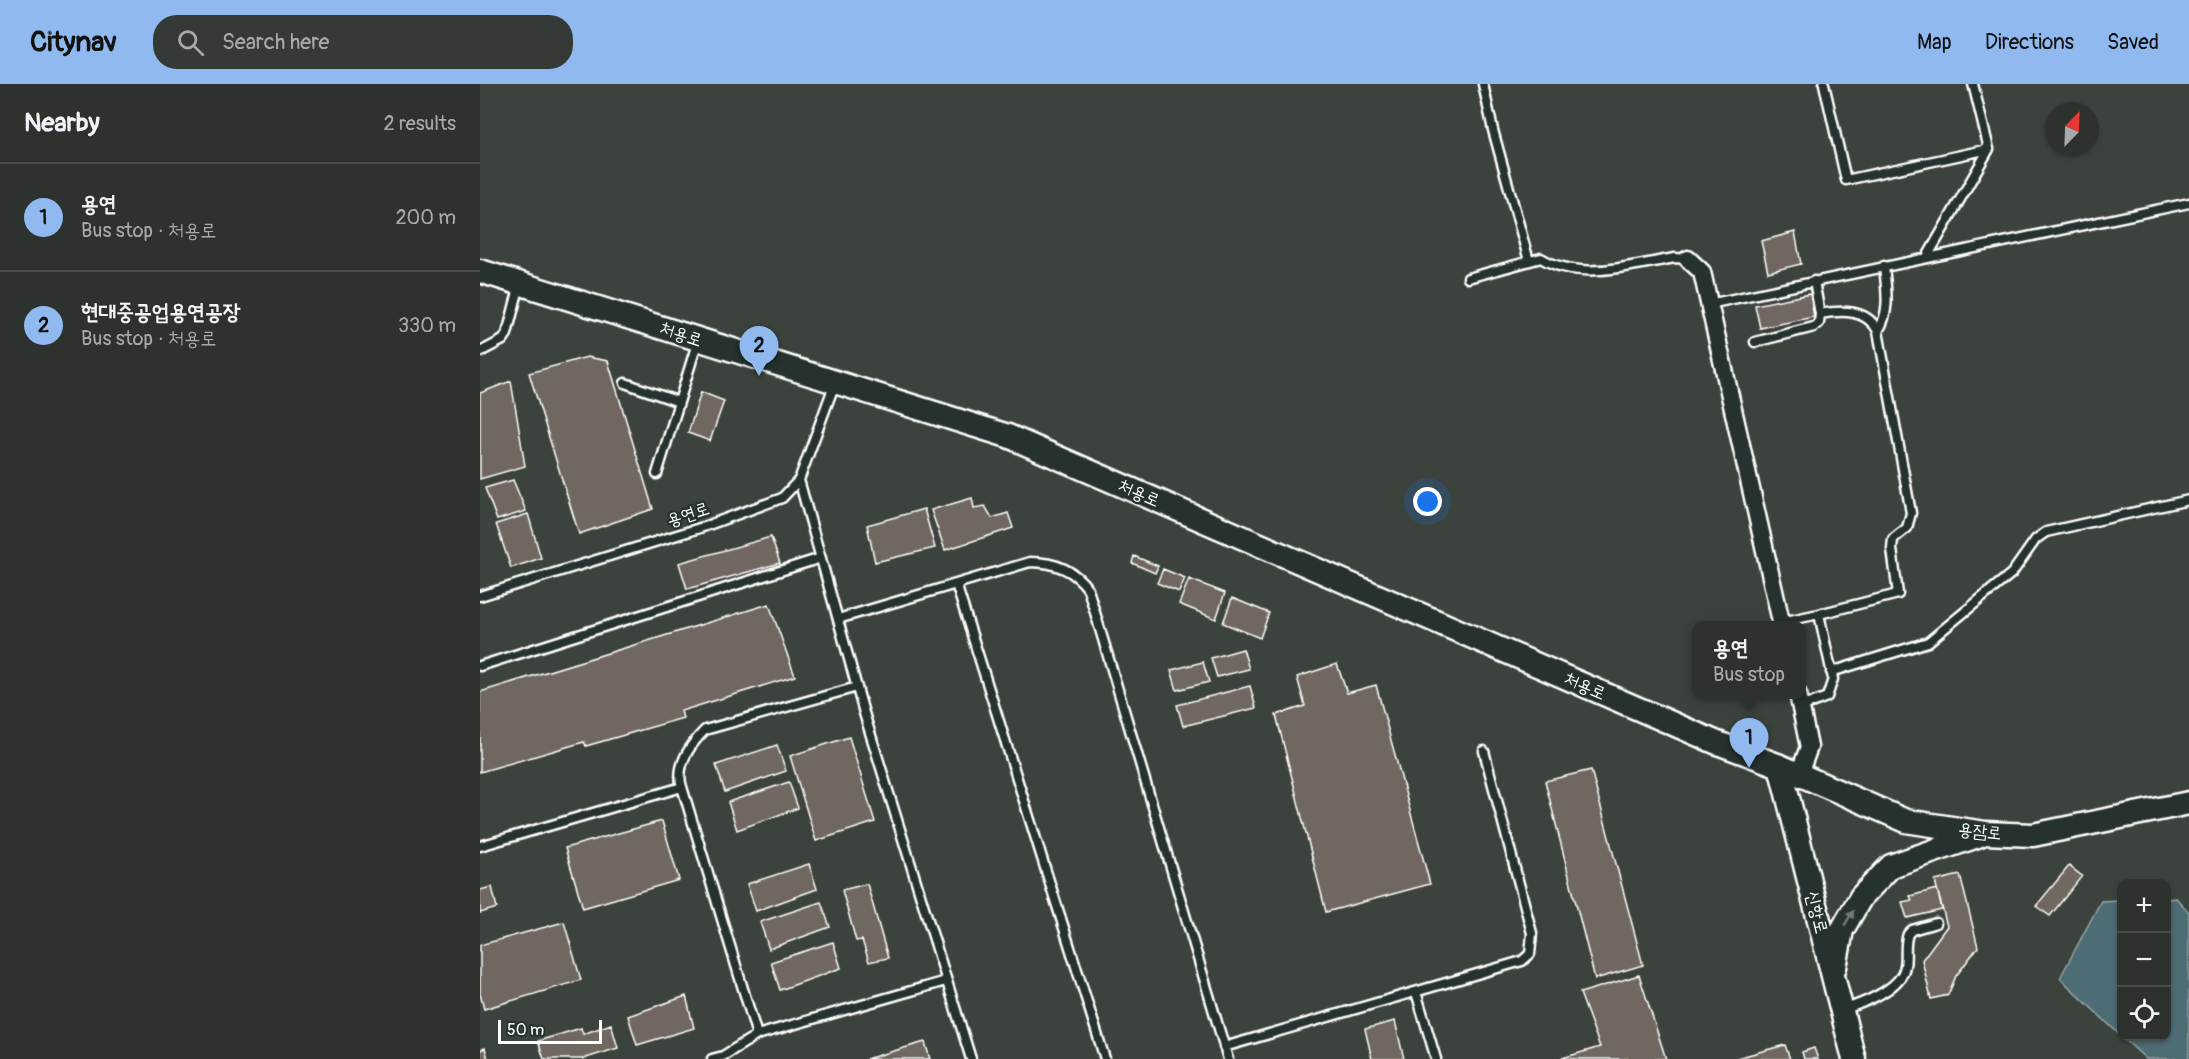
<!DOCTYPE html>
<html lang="en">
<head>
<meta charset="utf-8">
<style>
	body { margin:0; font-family:Pangolin,"Poor Story",sans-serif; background:#353a36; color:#f1f3f6 }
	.controls { position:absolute; right:18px; bottom:18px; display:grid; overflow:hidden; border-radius:12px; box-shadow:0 2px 4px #0004 }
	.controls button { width:54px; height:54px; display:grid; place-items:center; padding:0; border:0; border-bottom:2px solid #484d4a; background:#2d322e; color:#f1f3f6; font:30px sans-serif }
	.compass { position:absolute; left:1565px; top:18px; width:54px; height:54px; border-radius:50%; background:#2d322e; box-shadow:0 2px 4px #0004; rotate:23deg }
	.scale { position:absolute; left:18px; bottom:15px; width:104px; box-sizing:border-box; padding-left:6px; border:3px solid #fff; border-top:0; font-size:16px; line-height:21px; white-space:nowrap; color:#fff; -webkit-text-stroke:4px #26332d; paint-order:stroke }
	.you { position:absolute; left:948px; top:418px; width:21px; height:21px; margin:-15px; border:4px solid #fff; border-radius:50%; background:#1a73e8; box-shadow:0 0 0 9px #1a73e833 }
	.badge { display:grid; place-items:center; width:39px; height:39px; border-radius:50%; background:#90b9f0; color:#111; font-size:20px; font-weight:700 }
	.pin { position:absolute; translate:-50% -50px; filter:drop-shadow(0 2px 3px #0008) }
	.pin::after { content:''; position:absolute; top:32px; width:21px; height:18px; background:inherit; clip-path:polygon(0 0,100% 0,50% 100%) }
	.popup { position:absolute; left:1212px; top:537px; width:114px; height:78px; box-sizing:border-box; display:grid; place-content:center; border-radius:12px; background:#2d322e; filter:drop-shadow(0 2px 4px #0005); font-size:20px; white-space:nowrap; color:#a7aaaa }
	.popup b { font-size:22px; color:#f1f3f6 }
	.popup::after { content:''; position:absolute; left:50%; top:100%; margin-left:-12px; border:12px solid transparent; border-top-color:#2d322e }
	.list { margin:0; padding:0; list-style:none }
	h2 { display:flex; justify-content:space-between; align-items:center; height:78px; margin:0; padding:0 24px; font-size:26px }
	h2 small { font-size:20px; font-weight:400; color:#a7aaaa }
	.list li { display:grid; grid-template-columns:39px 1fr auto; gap:18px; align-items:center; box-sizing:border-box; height:108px; padding:0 24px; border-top:2px solid #484d4a }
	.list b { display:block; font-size:22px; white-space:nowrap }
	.list p { margin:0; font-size:20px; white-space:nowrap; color:#a7aaaa }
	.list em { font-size:20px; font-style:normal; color:#a7aaaa }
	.icon { flex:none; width:33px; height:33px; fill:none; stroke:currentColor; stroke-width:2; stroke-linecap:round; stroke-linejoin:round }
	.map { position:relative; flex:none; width:1709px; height:975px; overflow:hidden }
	header { display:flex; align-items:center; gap:36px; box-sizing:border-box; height:84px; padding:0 30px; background:#90b9f0; color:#111 }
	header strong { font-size:28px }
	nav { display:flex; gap:33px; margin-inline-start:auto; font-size:21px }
	.search { width:420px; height:54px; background:#353a36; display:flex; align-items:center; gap:15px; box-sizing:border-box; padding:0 21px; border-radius:24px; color:#a7aaaa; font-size:22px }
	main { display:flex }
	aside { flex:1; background:#2d322e }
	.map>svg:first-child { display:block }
</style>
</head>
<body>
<header>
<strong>Citynav</strong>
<div class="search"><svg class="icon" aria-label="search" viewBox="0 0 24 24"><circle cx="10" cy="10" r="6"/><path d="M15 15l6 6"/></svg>Search here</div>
<nav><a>Map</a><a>Directions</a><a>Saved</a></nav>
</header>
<main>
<aside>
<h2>Nearby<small>2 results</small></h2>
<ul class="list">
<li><span class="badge">1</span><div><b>용연</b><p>Bus stop · 처용로</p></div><em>200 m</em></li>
<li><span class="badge">2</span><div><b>현대중공업용연공장</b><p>Bus stop · 처용로</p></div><em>330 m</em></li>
</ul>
</aside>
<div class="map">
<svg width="1709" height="975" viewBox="0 0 1709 975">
	<rect width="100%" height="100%" fill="#3c433d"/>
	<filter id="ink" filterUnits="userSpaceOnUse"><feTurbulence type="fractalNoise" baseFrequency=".0167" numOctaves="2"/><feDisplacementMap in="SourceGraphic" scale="12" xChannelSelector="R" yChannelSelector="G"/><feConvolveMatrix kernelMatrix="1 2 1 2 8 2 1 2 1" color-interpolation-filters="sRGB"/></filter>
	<g filter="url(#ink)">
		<path fill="#4d6c73" stroke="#94a7ab" stroke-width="1.5" d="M1696,814L1709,828V975H1666L1642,953L1686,952L1687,815Z
			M1641,816H1642L1641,952L1580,894L1621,817Z"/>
		<path fill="#706861" stroke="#fff" stroke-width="1.5" d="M1315,148L1321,180L1288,188L1281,157Z
			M1330,210L1334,233L1280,244L1275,221Z
			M107,273L128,277L173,425L99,450L49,289Z
			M31,297L45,382L0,395V309Z
			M221,308L244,317L230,357L208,349Z
			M33,396L46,427L17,436L5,404Z
			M492,414L494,424L505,422L512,434L528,429L533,444L465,466L451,426Z
			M444,425L455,464L395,478L387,441Z
			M48,430L61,474L31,484L16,440Z
			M291,453L300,479L207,505L199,479Z
			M654,472L678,482L675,489L652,479Z
			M683,485L705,494L699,508L677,499Z
			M709,495L745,509L736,535L699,520Z
			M752,514L789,529L780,554L743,539Z
			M289,520L315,592L201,627L203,634L106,662L104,658L0,688V608Z
			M763,565L769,585L737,593L731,574Z
			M723,578L729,598L697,606L691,586Z
			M857,580L867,609L896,601L950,800L846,828L796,631L825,622L817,593Z
			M770,602L776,624L703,642L697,621Z
			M369,653L395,738L336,757L310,672Z
			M297,661L306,687L245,708L236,681Z
			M1111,686L1163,881L1115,895L1065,697Z
			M309,698L318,724L257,746L248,718Z
			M182,737L199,796L103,824L85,764Z
			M329,780L337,805L276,827L267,800Z
			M1589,782L1602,792L1570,832L1556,822Z
			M1480,791L1498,863L1476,892L1468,911L1451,915L1442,876L1467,842L1455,797Z
			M387,800L408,874L389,878L382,856L376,857L362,806Z
			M12,803L17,824L0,829V806Z
			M1457,805L1462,826L1427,834L1422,818L1432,816L1430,812Z
			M341,818L350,843L289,865L280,838Z
			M84,838L101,896L4,925L0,910V861Z
			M353,858L361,884L300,906L291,878Z
			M1159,891L1186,975H1079L1120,963L1100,909Z
			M206,912L214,944L157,961L148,932Z
			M915,937L924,975H892L885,945Z
			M131,940L138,964L103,975H64L58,957L101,944L103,950Z
			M445,958L450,975H386Z
			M1305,961L1310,975H1253Z
			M5,964L8,975H0V966Z
			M1334,964L1338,975H1324L1322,968Z"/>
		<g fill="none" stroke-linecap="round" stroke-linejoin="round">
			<defs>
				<path id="lane" d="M1003,0L1013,46L1049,177
					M1344,0L1366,96L1509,65L1493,0
					M1447,173L1509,65
					M988,194L1061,174C1101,198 1152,181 1195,174L1208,175
					M1334,197L1340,230C1362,226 1387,225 1398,247
					M1229,220L1709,119
					M1275,258L1334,243L1339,239L1340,230
					M0,268L23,256L27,250L40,200
					M145,299L199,318
					M177,390L218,256
					M319,396L384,629L491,975
					M476,500L625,975
					M0,512L223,443L302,414L319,396L355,299
					M1339,530L1418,510L1412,465L1413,455L1427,444L1431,429L1398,247C1411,227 1406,205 1404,182
					M358,535L550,478C574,478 594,485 608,505L748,975
					M1301,538L1339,530L1353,595L1347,613L1321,623
					M0,582L341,474
					M1351,588L1448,558L1532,489L1556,455L1566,448L1709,416
					M377,603L225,646C210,661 195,681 202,703L277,951L466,897
					M0,762L202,703
					M936,908L956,975
					M1362,926C1381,920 1422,905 1425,882C1427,872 1424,860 1428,850L1432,846L1456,839
					M744,963L1042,877L1050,870L1052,849L1004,667
					M232,975L243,972L277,951"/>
				<path id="street" d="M1208,175L1222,188L1302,542
					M1318,610L1329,663L1319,690"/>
				<path id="secondary" d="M0,187L528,352L1235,658L1300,682L1426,737L1505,749L1553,751L1709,719
					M1300,682L1374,975
					M1355,883L1362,846L1381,813L1411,782L1500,751"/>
			</defs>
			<use href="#lane" stroke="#fff" stroke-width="13"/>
			<use href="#street" stroke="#fff" stroke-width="21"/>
			<use href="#secondary" stroke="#fff" stroke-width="27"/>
			<use href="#lane" stroke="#26332d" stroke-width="8"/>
			<use href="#street" stroke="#26332d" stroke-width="16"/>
			<use href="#secondary" stroke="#26332d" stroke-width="22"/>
		</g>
		<defs><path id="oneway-solid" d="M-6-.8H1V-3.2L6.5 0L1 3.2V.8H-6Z" transform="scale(1.5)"/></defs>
		<use fill="#727a76" href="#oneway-solid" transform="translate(1369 834) rotate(-59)"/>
	</g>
	<g text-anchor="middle" stroke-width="4.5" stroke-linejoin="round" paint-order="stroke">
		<g font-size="18" fill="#fff" stroke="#26332d">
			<text transform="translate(201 250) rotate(18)" y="6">처용로</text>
			<text transform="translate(659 409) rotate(23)" y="6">처용로</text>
			<text transform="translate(208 430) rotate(-18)" y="6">용연로</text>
			<text transform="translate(1105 602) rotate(23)" y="6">처용로</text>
			<text transform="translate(1500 747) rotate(6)" y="6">용잠로</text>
			<text transform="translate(1337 828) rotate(76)" y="6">신항로</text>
		</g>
	</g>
</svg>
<div class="controls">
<button>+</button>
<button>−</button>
<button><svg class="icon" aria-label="locate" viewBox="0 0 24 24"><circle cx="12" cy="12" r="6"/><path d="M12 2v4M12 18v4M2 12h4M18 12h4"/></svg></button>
</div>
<svg class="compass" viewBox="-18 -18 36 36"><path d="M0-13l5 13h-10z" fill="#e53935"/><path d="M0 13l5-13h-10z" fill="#a7aaaa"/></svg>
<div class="scale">50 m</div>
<div class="you"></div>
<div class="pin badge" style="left:1269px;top:684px">1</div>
<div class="popup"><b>용연</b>Bus stop</div>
<div class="pin badge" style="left:279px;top:292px">2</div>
</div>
</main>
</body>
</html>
